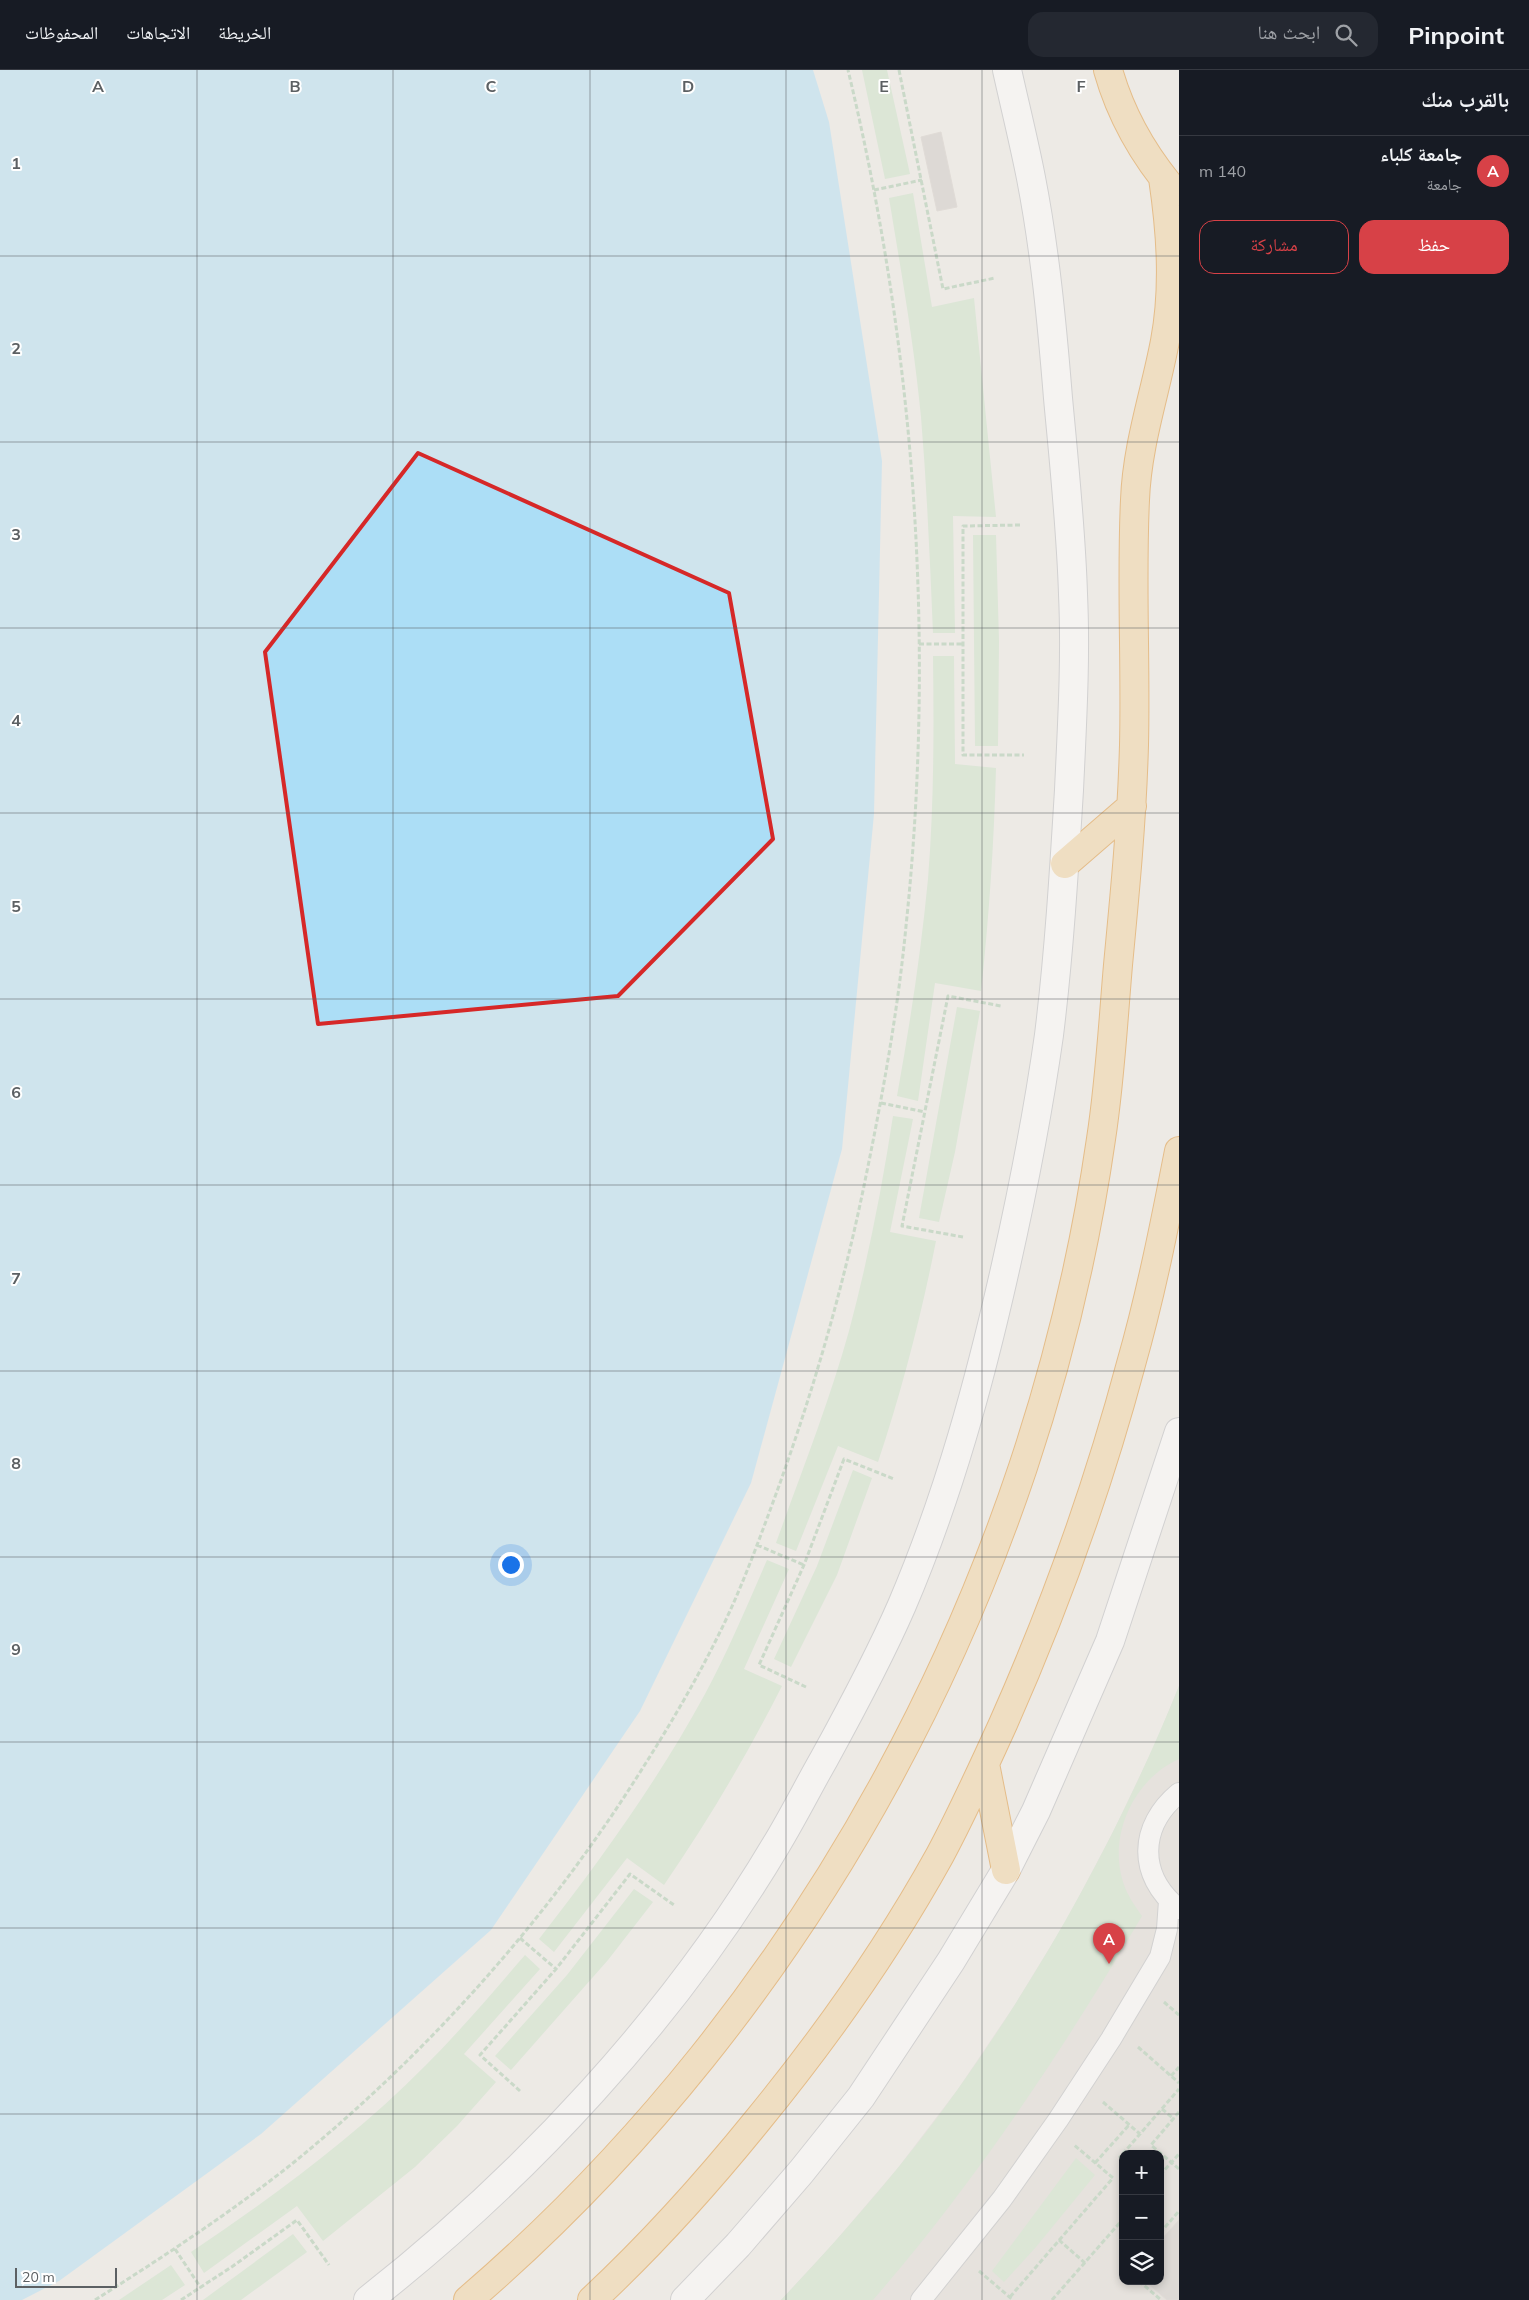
<!DOCTYPE html>
<html lang="ar">
<head>
<meta charset="utf-8">
<style>
	body { margin:0; font-family:Mulish,"Noto Naskh Arabic",sans-serif; background:#242831; color:#f1f3f6; direction:rtl }
	.controls { position:absolute; right:15px; bottom:15px; display:grid; overflow:hidden; border-radius:10px; box-shadow:0 2px 8px #0003 }
	.controls button { width:45px; height:45px; display:grid; place-items:center; padding:0; border:0; border-bottom:1px solid #363941; background:#171b24; color:#f1f3f6; font:25px sans-serif }
	.scale { position:absolute; left:15px; bottom:12px; width:102px; box-sizing:border-box; padding-left:5px; border:2px solid #5c6063; border-top:0; font-size:14px; line-height:18px; white-space:nowrap; color:#5c6063; -webkit-text-stroke:4px #fff; paint-order:stroke }
	.you { position:absolute; left:510px; top:1494px; width:18px; height:18px; margin:-12px; border:4px solid #fff; border-radius:50%; background:#1a73e8; box-shadow:0 0 0 8px #1a73e833 }
	.badge { display:grid; place-items:center; width:32px; height:32px; border-radius:50%; background:#d74147; color:#fff; font-size:16px; font-weight:700 }
	.pin { position:absolute; translate:-50% -41px; filter:drop-shadow(0 1px 2px #0008) }
	.pin::after { content:''; position:absolute; top:26px; width:18px; height:15px; background:inherit; clip-path:polygon(0 0,100% 0,50% 100%) }
	.list { margin:0; padding:0; list-style:none }
	h2 { display:flex; justify-content:space-between; align-items:center; height:65px; margin:0; padding:0 20px; font-size:21px }
	h2 small { font-size:16px; font-weight:400; color:#9ea1a6 }
	.list li { display:grid; grid-template-columns:32px 1fr auto; gap:15px; align-items:center; box-sizing:border-box; height:70px; padding:0 20px; border-top:1px solid #363941 }
	.list b { display:block; font-size:19px; white-space:nowrap }
	.list p { margin:0; font-size:16px; white-space:nowrap; color:#9ea1a6 }
	.list em { font-size:16px; font-style:normal; color:#9ea1a6 }
	.actions { display:flex; gap:10px; padding:15px 20px }
	.actions a { flex:1; padding:11px 0; border:1px solid #d74147; border-radius:15px; text-align:center; font-size:18px; color:#d74147 }
	.actions .main { background:#d74147; color:#fff }
	.icon { flex:none; width:28px; height:28px; fill:none; stroke:currentColor; stroke-width:2; stroke-linecap:round; stroke-linejoin:round }
	.map { position:relative; flex:none; width:1179px; height:2230px; overflow:hidden; direction:ltr }
	header { display:flex; align-items:center; gap:30px; box-sizing:border-box; height:70px; padding:0 25px; background:#171b24; border-bottom:1px solid #363941 }
	header strong { font-size:24px }
	nav { display:flex; gap:28px; margin-inline-start:auto; font-size:18px }
	.search { width:350px; height:45px; background:#242831; display:flex; align-items:center; gap:12px; box-sizing:border-box; padding:0 18px; border-radius:15px; color:#9ea1a6; font-size:19px }
	main { display:flex }
	aside { flex:1; background:#171b24 }
	.map>svg:first-child { display:block }
</style>
</head>
<body>
<header>
<strong>Pinpoint</strong>
<div class="search"><svg class="icon" aria-label="search" viewBox="0 0 24 24"><circle cx="10" cy="10" r="6"/><path d="M15 15l6 6"/></svg>ابحث هنا</div>
<nav><a>الخريطة</a><a>الاتجاهات</a><a>المحفوظات</a></nav>
</header>
<main>
<aside>
<h2>بالقرب منك<small></small></h2>
<ul class="list">
<li><span class="badge">A</span><div><b>جامعة كلباء</b><p>جامعة</p></div><em>140 m</em></li>
</ul>
<div class="actions"><a class="main">حفظ</a><a>مشاركة</a></div>
</aside>
<div class="map">
<svg width="1179" height="2230" viewBox="0 0 1179 2230">
	<rect width="100%" height="100%" fill="#edeae5"/>
	<path fill="#ddd9d3" fill-rule="evenodd" d="M1179,1616V2230H781L832,2175L897,2099L958,2019L1014,1936L1066,1851L1113,1762L1156,1672ZM1123,2084H1160V2211H1123Z"/>
	<path fill="#c7e2c4" d="M862,0H887L910,104L885,109Z
		M913,123L932,237L974,228L996,447L953,446L955,563H933C930,491 927,419 921,347C914,273 901,201 889,128Z
		M973,465H996L999,571L998,676H975Z
		M933,586H954L955,694L996,698C994,773 989,847 981,921L935,913L918,1031L897,1026C910,954 921,882 928,809C934,735 934,660 933,586Z
		M957,937L980,941L955,1082L939,1152L919,1148Z
		M893,1046L913,1049L890,1162L936,1171C921,1247 902,1320 878,1392L838,1376L796,1481L776,1473C801,1403 829,1333 849,1261C868,1190 882,1118 893,1046Z
		M853,1400L872,1408L837,1505L791,1597L774,1589L817,1496Z
		M767,1490L789,1499L744,1599L782,1616C747,1685 708,1751 664,1815L627,1788L554,1882L539,1869C600,1791 657,1712 705,1624C728,1581 747,1536 767,1490Z
		M1179,1616V1689C1134,1709 1108,1765 1123,1812C1127,1825 1135,1836 1142,1846C1062,1982 976,2111 873,2230H781C844,2163 905,2094 958,2019C1047,1894 1121,1759 1179,1616Z
		M634,1819L653,1832L608,1890L511,2000L495,1986L567,1905Z
		M525,1885L540,1899L464,1984L496,2012L457,2056L415,2097L323,2171L297,2136L204,2203L191,2182C274,2126 355,2067 426,1995C461,1960 493,1922 525,1885Z
		M1076,2088L1095,2105L1036,2177L1004,2212L992,2201Z
		M293,2164L307,2182L241,2230H203Z
		M171,2195L185,2215L162,2230H119Z"/>
	<path fill="#acdef6" d="M0,0H813L829,52L882,391L874,744L842,1079L751,1413L640,1641L491,1860L261,2064L59,2211L22,2230H0Z"/>
	<path fill="#c9c5c1" stroke="#d1cbc4" d="M941,62L957,137L937,141L921,67Z
		M1179,2150V2230H1167L1145,2211H1160V2171Z"/>
	<g fill="none" stroke-linecap="round" stroke-linejoin="round">
		<defs>
			<path id="lane" d="M1179,1723C1139,1756 1137,1805 1179,1839
				M921,2230L1002,2129L1058,2050L1111,1969L1160,1887L1167,1859L1169,1831"/>
			<path id="secondary" d="M368,2230C525,2107 674,1947 776,1775C793,1747 808,1717 824,1689C852,1638 879,1588 902,1535C949,1425 980,1311 1006,1195C1023,1119 1038,1043 1049,965C1059,884 1064,802 1069,720C1072,655 1076,589 1073,524C1071,458 1064,393 1058,328C1052,254 1045,180 1031,108C1024,72 1015,36 1007,0
				M685,2230L738,2175L801,2102L861,2027L951,1891L1006,1800L1036,1741L1110,1571L1179,1362"/>
			<path id="highway" d="M1108,0C1121,46 1144,86 1175,122
				M1065,794L1132,736
				M985,1694L1006,1800
				M468,2230C809,1937 1037,1514 1101,1069C1110,1011 1113,953 1118,895C1125,822 1132,749 1134,675C1136,593 1131,512 1135,430C1137,375 1155,324 1165,271C1175,217 1171,162 1163,108
				M592,2230C651,2175 706,2114 757,2051C825,1968 888,1879 940,1785C963,1742 983,1698 1003,1654C1055,1537 1098,1417 1131,1294C1151,1224 1165,1153 1179,1081"/>
		</defs>
		<use href="#lane" stroke="#b2b5b8" stroke-width="22"/>
		<use href="#secondary" stroke="#b1b4b8" stroke-width="30"/>
		<use href="#highway" stroke="#da8718" stroke-width="30"/>
		<path stroke="#9fc5a5" stroke-width="3" stroke-dasharray="5 2.5" stroke-linecap="butt" d="M899,0L943,219L995,208
			M874,120L922,110
			M1020,455L963,456V685H1024
			M919,574H963
			M881,1033L925,1042
			M963,1167L902,1156L948,926L1001,936
			M757,1475L804,1495
			M806,1617L759,1595L804,1495L844,1389L894,1409
			M520,1868L556,1899
			M1164,1932L1179,1945
			M1138,1977L1179,2013
			M1171,2006L1179,1997
			M520,2021L480,1985L556,1899L630,1804L674,1835
			M1103,2032L1140,2064
			M1162,2039L1174,2049
			M1179,2042L1151,2075L1179,2099
			M1123,2089L1120,2087L1179,2019
			M1095,2093L1129,2055
			M1160,2105L1179,2084
			M1160,2163L1179,2141
			M1059,2170L1085,2193
			M175,2179L201,2218
			M979,2201L1013,2230
			M1139,2211L1161,2230
			M1010,2227L1113,2108L1073,2074
			M95,2230C163,2187 230,2143 293,2093C427,1984 545,1852 637,1707C667,1660 695,1613 719,1564C740,1522 756,1478 772,1435C812,1326 843,1220 866,1106C883,1023 898,940 906,856C936,571 915,279 848,0
			M181,2230L233,2196L297,2150L329,2195
			M1052,2230L1123,2149"/>
		<use href="#lane" stroke="#fff" stroke-width="20"/>
		<use href="#secondary" stroke="#fff" stroke-width="28"/>
		<use href="#highway" stroke="#f2d097" stroke-width="28"/>
	</g>
	<path d="M0 0H1179V2230H0ZM418,383L729,523L773,769L618,926L318,954L265,582Z" fill="#edeae5" fill-opacity=".55" fill-rule="evenodd"/>
	<path fill="none" stroke="#d62828" stroke-width="4" stroke-linejoin="round" d="M418,383L729,523L773,769L618,926L318,954L265,582Z"/>
	<path fill="none" stroke="#5c6063" stroke-width="1" stroke-opacity="0.55" d="M197,0V2230M393,0V2230M590,0V2230M786,0V2230M982,0V2230M0,186H1179M0,372H1179M0,558H1179M0,743H1179M0,929H1179M0,1115H1179M0,1301H1179M0,1487H1179M0,1672H1179M0,1858H1179M0,2044H1179"/>
	<g font-size="16" text-anchor="middle" font-weight="bold" fill="#5c6063" stroke="#fff" stroke-width="4" stroke-linejoin="round" paint-order="stroke">
		<text x="98" y="22">A</text>
		<text x="295" y="22">B</text>
		<text x="491" y="22">C</text>
		<text x="688" y="22">D</text>
		<text x="884" y="22">E</text>
		<text x="1081" y="22">F</text>
		<text x="16" y="99">1</text>
		<text x="16" y="284">2</text>
		<text x="16" y="470">3</text>
		<text x="16" y="656">4</text>
		<text x="16" y="842">5</text>
		<text x="16" y="1028">6</text>
		<text x="16" y="1214">7</text>
		<text x="16" y="1399">8</text>
		<text x="16" y="1585">9</text>
	</g>
</svg>
<div class="controls">
<button>+</button>
<button>−</button>
<button><svg class="icon" aria-label="layers" viewBox="0 0 24 24"><path d="M12 4l9 5-9 5-9-5zM3 14l9 5 9-5"/></svg></button>
</div>
<div class="scale">20 m</div>
<div class="you"></div>
<div class="pin badge" style="left:1109px;top:1894px">A</div>
</div>
</main>
</body>
</html>
